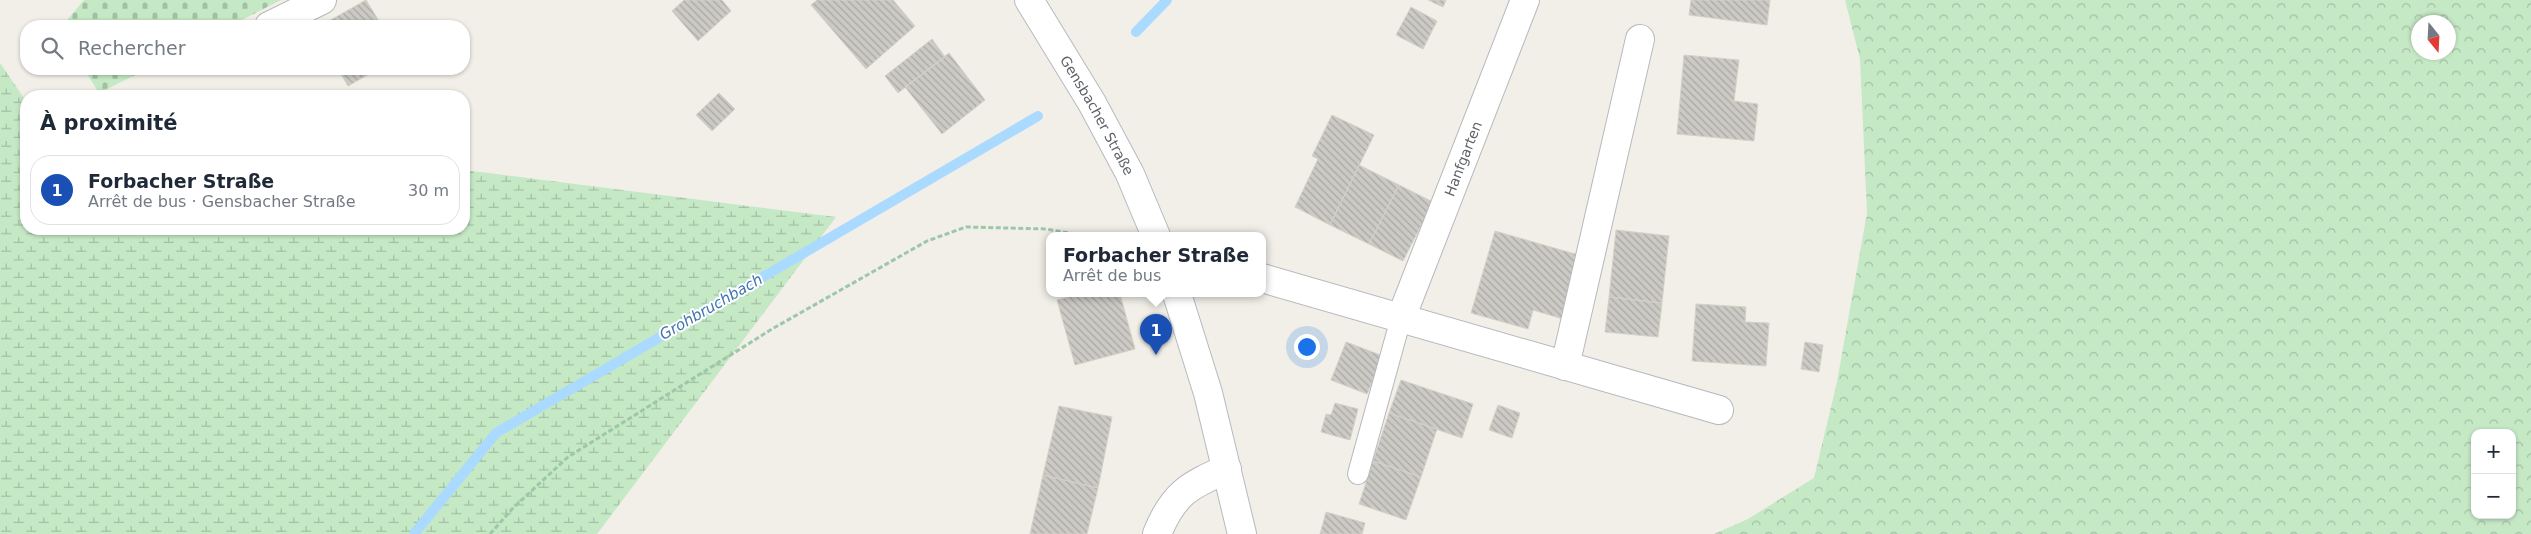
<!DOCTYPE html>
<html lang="fr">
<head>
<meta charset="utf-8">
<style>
	body { margin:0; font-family:"DejaVu Sans",sans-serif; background:#f6f6f7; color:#1f2937 }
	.controls { position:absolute; right:15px; bottom:15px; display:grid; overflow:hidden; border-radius:10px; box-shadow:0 1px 4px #0004 }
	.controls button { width:45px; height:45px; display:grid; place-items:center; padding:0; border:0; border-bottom:1px solid #e0e1e3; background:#fff; color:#1f2937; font:25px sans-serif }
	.compass { position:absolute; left:2411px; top:15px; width:45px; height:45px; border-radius:50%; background:#fff; box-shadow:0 1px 4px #0004; rotate:162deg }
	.you { position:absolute; left:1306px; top:346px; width:18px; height:18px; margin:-12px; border:4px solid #fff; border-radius:50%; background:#1a73e8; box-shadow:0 0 0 8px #1a73e833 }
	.badge { display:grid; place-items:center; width:32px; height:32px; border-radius:50%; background:#ea580c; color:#fff; font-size:16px; font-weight:700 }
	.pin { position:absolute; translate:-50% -41px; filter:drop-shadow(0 1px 2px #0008) }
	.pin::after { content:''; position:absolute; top:26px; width:18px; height:15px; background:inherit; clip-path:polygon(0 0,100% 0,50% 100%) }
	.popup { position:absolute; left:1046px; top:232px; width:220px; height:65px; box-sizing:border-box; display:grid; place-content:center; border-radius:10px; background:#fff; filter:drop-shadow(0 1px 4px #0005); font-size:16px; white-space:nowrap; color:#747a83 }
	.popup b { font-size:19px; color:#1f2937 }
	.popup::after { content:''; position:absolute; left:50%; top:100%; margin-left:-10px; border:10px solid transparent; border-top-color:#fff }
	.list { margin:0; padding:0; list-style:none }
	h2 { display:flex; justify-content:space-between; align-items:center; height:65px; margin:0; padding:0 20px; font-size:21px }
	h2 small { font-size:16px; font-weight:400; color:#747a83 }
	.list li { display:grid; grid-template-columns:32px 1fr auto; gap:15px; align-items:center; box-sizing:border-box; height:70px; margin:0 10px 10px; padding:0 10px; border:1px solid #e0e1e3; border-radius:20px }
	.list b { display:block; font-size:19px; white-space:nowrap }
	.list p { margin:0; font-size:16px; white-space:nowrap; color:#747a83 }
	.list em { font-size:16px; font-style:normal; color:#747a83 }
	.icon { flex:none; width:28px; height:28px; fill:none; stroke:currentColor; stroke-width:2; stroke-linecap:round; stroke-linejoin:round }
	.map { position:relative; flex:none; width:2531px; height:534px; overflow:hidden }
	.search { position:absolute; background:#fff; box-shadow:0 1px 4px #0004; left:20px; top:20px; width:450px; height:55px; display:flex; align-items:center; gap:12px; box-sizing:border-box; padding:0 18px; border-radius:20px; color:#747a83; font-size:19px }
	.panel { position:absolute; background:#fff; box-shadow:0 1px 4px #0004; left:20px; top:90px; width:450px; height:145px; border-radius:20px }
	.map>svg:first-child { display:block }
</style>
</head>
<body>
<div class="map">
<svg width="2531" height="534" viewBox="0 0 2531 534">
	<defs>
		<pattern id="forest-crowns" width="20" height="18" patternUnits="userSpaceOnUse" patternTransform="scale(1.25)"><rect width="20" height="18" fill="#c5e8c5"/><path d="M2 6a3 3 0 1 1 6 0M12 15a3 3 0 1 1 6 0" fill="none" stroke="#a3c0a4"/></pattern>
		<pattern id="wetland-marsh" width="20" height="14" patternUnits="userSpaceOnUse" patternTransform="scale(1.25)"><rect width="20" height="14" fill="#c5e8c5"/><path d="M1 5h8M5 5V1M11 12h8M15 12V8" fill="none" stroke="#a3c0a4"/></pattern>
		<pattern id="cemetery-stones" width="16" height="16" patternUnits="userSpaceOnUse" patternTransform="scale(1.25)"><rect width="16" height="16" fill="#c5e8c5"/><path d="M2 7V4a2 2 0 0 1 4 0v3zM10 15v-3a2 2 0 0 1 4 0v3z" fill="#a3c0a4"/></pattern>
		<pattern id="building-back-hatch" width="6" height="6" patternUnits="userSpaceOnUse" patternTransform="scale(1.25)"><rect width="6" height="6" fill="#cccac5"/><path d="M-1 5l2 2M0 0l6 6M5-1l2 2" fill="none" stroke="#a9a8a4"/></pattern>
	</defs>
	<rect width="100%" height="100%" fill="#f1efe8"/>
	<path fill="url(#forest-crowns)" fill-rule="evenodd" d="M1845,0H2531V534H1714L1748,519L1814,478L1837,382L1867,213L1860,59ZM2418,22H2448V52H2418ZM2475,433H2512V515H2475Z"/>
	<path fill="url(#wetland-marsh)" d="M0,63L26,101V229H464V170L836,217L597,534H0Z"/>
	<path fill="url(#cemetery-stones)" d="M84,0H281L230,26H62Z
		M84,69H147L99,93Z"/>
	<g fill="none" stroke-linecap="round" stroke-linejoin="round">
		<path stroke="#aadaff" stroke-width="10" d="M1136,32L1167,0
			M414,534L496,433L1038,116"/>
	</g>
	<path fill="url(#building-back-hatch)" stroke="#d6d1c6" d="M366,0L382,26H320Z
		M684,0H722L731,11L698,41L672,11Z
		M817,0H893L915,26L866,69L811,5Z
		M1428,0H1446L1443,7Z
		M1691,0H1770L1767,25L1689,15Z
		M1411,7L1437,21L1423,49L1396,35Z
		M932,39L945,57L898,93L885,76Z
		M949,53L985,100L942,134L905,87Z
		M1684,55L1739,60L1734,101L1758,104L1754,141L1677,134Z
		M338,69H378L348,86Z
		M719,93L735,109L712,131L696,115Z
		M1332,115L1374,135L1330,225L1295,207L1318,159L1312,156Z
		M1359,165L1399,185L1369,244L1330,225Z
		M1399,185L1433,202L1403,261L1369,244Z
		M1616,230L1669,236L1662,303L1609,297Z
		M1495,231L1582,256L1563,319L1533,310L1528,329L1471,313Z
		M1081,294H1120L1135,349L1075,365L1057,300Z
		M1609,297L1662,303L1658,337L1605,332Z
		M1696,304L1746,307L1745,322L1769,323L1766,366L1692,361Z
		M1346,342L1383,356L1367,394L1331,380Z
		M1805,342L1823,345L1819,372L1801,369Z
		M1401,380L1473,404L1462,438L1389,413Z
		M1335,403L1358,409L1350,440L1321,432L1326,414L1331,415Z
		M1498,405L1520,413L1512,438L1489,430Z
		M1059,406L1112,417L1098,488L1043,475Z
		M1389,413L1437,429L1421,477L1373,461Z
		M1373,461L1421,477L1406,520L1359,504Z
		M1043,475L1098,488L1087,534H1030Z
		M1326,512L1365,523L1362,534H1320Z"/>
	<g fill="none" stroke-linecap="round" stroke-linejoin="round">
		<defs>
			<path id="service" d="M1358,474L1401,318"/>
			<g id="minor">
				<path d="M269,26L322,0"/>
				<path d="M1262,278L1719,410"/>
				<path id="s1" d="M1401,318L1525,0"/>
				<path d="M1565,366L1640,39"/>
				<path d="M1157,534C1173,494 1189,485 1227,469"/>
			</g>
			<g id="secondary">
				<path id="s2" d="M1029,0L1092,103L1130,174L1156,236"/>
				<path d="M1177,294L1208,393L1242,534"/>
			</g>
		</defs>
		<use href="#service" stroke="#b5b8bc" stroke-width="22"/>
		<use href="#minor" stroke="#b5b8bc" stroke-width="30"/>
		<use href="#secondary" stroke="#b6babf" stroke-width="30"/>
		<path stroke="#9cc7a9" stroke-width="3" stroke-dasharray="5 2.5" stroke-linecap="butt" d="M490,534L513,508L568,457L772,329L927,241L966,227L1046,229L1086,236"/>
		<use href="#service" stroke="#fff" stroke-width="20"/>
		<use href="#minor" stroke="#fff" stroke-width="28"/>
		<use href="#secondary" stroke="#fff" stroke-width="28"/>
	</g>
	<g text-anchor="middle" stroke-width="4" stroke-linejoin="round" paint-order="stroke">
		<g font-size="14" fill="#5f6368" stroke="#fff">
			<text dy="5" stroke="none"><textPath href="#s2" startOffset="134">Gensbacher Straße</textPath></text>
			<text dy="5" stroke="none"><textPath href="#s1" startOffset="171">Hanfgarten</textPath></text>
		</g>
		<g font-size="15" font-style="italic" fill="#4174aa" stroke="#fff">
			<text transform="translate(711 307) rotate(-30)" y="5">Grohbruchbach</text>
		</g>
	</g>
</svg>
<div class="controls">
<button>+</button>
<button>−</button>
</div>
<svg class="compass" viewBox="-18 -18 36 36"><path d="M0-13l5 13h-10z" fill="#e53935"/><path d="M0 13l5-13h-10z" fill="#747a83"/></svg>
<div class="you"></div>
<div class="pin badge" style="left:1156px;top:355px;background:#1a4fb4">1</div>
<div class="popup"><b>Forbacher Straße</b>Arrêt de bus</div>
<div class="search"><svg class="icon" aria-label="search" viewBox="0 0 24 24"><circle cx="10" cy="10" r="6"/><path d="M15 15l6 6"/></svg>Rechercher</div>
<section class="panel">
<h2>À proximité<small></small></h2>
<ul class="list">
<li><span class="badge" style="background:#1a4fb4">1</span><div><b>Forbacher Straße</b><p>Arrêt de bus · Gensbacher Straße</p></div><em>30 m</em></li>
</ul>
</section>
</div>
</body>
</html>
